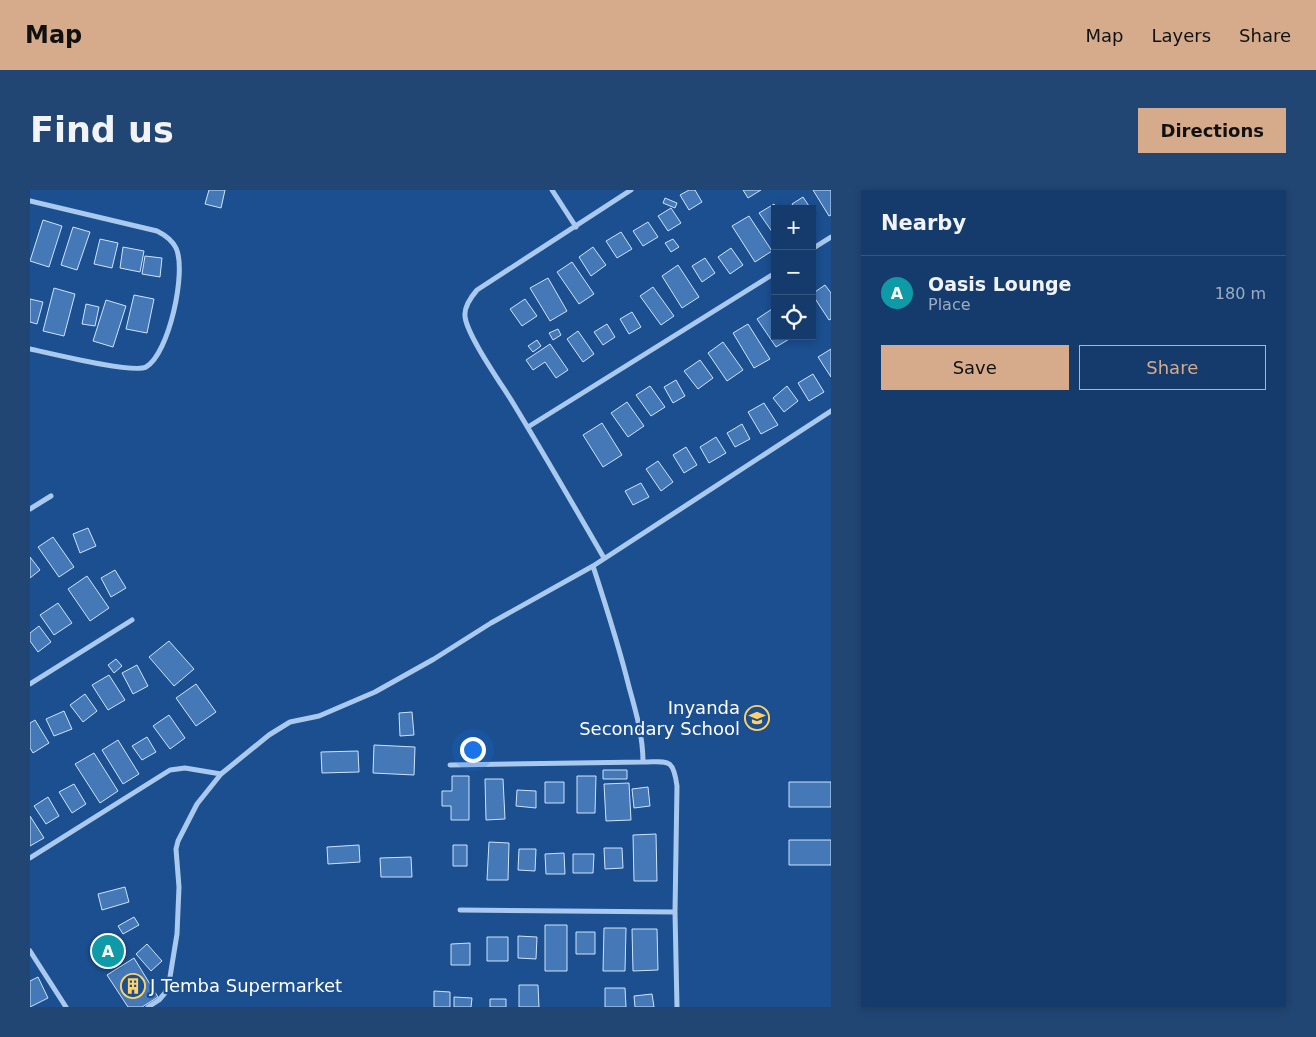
<!DOCTYPE html>
<html lang="en">
<head>
<meta charset="utf-8">
<style>
	body { margin:0; font-family:"DejaVu Sans",sans-serif; background:#214673; color:#f1f3f6 }
	.controls { position:absolute; right:15px; top:15px; display:grid; overflow:hidden; border-radius:0px; box-shadow:0 2px 8px #0003 }
	.controls button { width:45px; height:45px; display:grid; place-items:center; padding:0; border:0; border-bottom:1px solid #33557e; background:#143b6b; color:#f1f3f6; font:25px sans-serif }
	.you { position:absolute; left:442px; top:559px; width:18px; height:18px; margin:-12px; border:4px solid #fff; border-radius:50%; background:#1a73e8; box-shadow:0 0 0 8px #1a73e833 }
	.badge { display:grid; place-items:center; width:32px; height:32px; border-radius:50%; background:#d6ab8b; color:#fff; font-size:16px; font-weight:700 }
	.pin { position:absolute; translate:-50% -50%; border:2px solid #fff; box-shadow:0 1px 5px #0006 }
	.list { margin:0; padding:0; list-style:none }
	h2 { display:flex; justify-content:space-between; align-items:center; height:65px; margin:0; padding:0 20px; font-size:21px }
	h2 small { font-size:16px; font-weight:400; color:#9dadc1 }
	.list li { display:grid; grid-template-columns:32px 1fr auto; gap:15px; align-items:center; box-sizing:border-box; height:75px; padding:0 20px; border-top:1px solid #33557e }
	.list b { display:block; font-size:19px; white-space:nowrap }
	.list p { margin:0; font-size:16px; white-space:nowrap; color:#9dadc1 }
	.list em { font-size:16px; font-style:normal; color:#9dadc1 }
	.actions { display:flex; gap:10px; padding:15px 20px }
	.actions a { flex:1; padding:11px 0; border:1px solid #d6ab8b; border-radius:0px; text-align:center; font-size:18px; color:#d6ab8b }
	.actions .main { background:#d6ab8b; color:#111 }
	.icon { flex:none; width:28px; height:28px; fill:none; stroke:currentColor; stroke-width:2; stroke-linecap:round; stroke-linejoin:round }
	.map { position:relative; flex:none; width:801px; height:817px; overflow:hidden; border-radius:0px }
	header { display:flex; align-items:center; gap:30px; box-sizing:border-box; height:70px; padding:0 25px; background:#d6ab8b; color:#111 }
	header strong { font-size:24px }
	nav { display:flex; gap:28px; margin-inline-start:auto; font-size:18px }
	.intro { display:flex; align-items:center; justify-content:space-between; box-sizing:border-box; height:120px; padding:0 30px }
	h1 { margin:0; font-size:35px }
	.button { padding:12px 22px; border-radius:0px; background:#d6ab8b; color:#111; font-size:18px; font-weight:700 }
	main { display:flex; gap:30px; padding:0 30px }
	aside { flex:1; background:#143b6b; border-radius:0px; box-shadow:0 2px 8px #0003 }
	.map>svg:first-child { display:block }
</style>
</head>
<body>
<header>
<strong>Map</strong>
<nav><a>Map</a><a>Layers</a><a>Share</a></nav>
</header>
<div class="intro"><h1>Find us</h1><a class="button">Directions</a></div>
<main>
<div class="map">
<svg width="801" height="817" viewBox="0 0 801 817">
	<rect width="100%" height="100%" fill="#1b4f8f"/>
	<path fill="#4478b7" stroke="#cfe3fa" d="M179,0H195L191,18L175,14Z
		M659,0H665L672,12L659,20L650,5Z
		M713,0H731L718,8Z
		M783,0H801V25L799,26Z
		M773,7L781,19H765L762,14Z
		M635,8L647,13L645,18L633,13Z
		M744,14L747,19H745V46L729,23Z
		M641,18L651,33L638,41L628,26Z
		M719,26L742,61L725,72L702,36Z
		M13,30L32,36L19,77L0,71Z
		M618,32L628,47L613,56L603,41Z
		M43,37L60,42L47,80L31,75Z
		M591,42L602,59L587,68L576,51Z
		M70,49L88,53L82,78L64,74Z
		M643,49L649,57L641,62L635,53Z
		M93,57L114,61L110,82L90,78Z
		M563,57L576,75L561,86L549,67Z
		M701,58L713,75L700,84L688,67Z
		M115,66L132,68L130,87L112,84Z
		M675,68L685,83L672,92L662,76Z
		M542,72L564,104L549,114L527,82Z
		M648,75L669,107L652,118L632,86Z
		M518,88L537,121L520,131L500,98Z
		M795,95L801,103V129L799,130L782,104Z
		M623,97L644,126L631,135L610,106Z
		M24,98L45,104L34,146L13,141Z
		M104,105L124,109L117,143L96,139Z
		M0,109L13,112L7,134L0,132Z
		M495,109L507,126L492,136L480,119Z
		M76,110L96,116L83,157L63,151Z
		M56,114L69,117L65,136L52,134Z
		M742,119L745,123V146H760L761,148L746,157L727,129Z
		M602,122L611,137L599,144L590,129Z
		M577,134L585,147L573,155L564,142Z
		M718,134L740,169L724,178L703,143Z
		M528,139L531,145L523,150L519,143Z
		M548,141L564,164L553,172L537,149Z
		M507,150L511,156L503,162L498,156Z
		M693,152L713,180L697,191L678,163Z
		M520,154L538,180L526,188L515,172L503,180L496,170Z
		M801,159V187L788,167Z
		M670,170L683,188L668,199L654,181Z
		M783,184L794,202L779,211L768,193Z
		M646,190L655,206L643,213L634,197Z
		M620,196L635,217L621,226L606,205Z
		M757,196L768,211L754,222L743,208Z
		M597,212L614,236L598,247L581,223Z
		M734,213L748,235L731,244L718,222Z
		M572,233L592,265L573,277L553,245Z
		M712,234L720,249L705,257L697,243Z
		M686,247L696,263L679,273L670,257Z
		M656,257L667,275L654,283L643,265Z
		M628,271L643,292L631,301L616,279Z
		M611,293L619,307L603,315L595,301Z
		M58,338L66,356L50,363L43,344Z
		M23,347L44,377L29,387L8,357Z
		M0,367L10,380L0,388Z
		M85,380L96,398L81,407L71,388Z
		M57,386L79,418L60,431L38,399Z
		M28,413L42,433L24,445L10,425Z
		M9,436L21,452L8,462L0,451V443Z
		M139,451L164,479L144,496L119,467Z
		M86,469L92,476L84,483L78,475Z
		M107,475L118,496L103,504L92,483Z
		M79,485L95,510L78,520L62,495Z
		M166,494L186,522L166,536L146,508Z
		M55,504L67,521L53,532L40,515Z
		M34,521L42,539L24,546L16,529Z
		M382,522L384,545L370,546L369,523Z
		M139,525L155,548L140,559L123,536Z
		M5,530L19,553L3,563L0,558V533Z
		M117,547L126,562L112,570L102,556Z
		M88,550L109,584L93,594L72,560Z
		M344,555L385,557L384,585L343,583Z
		M328,561L329,582L292,583L291,562Z
		M64,563L88,601L70,613L45,574Z
		M573,580H597V589H573Z
		M422,586H439V630H421V616H412V601H422Z
		M547,586H566L565,623H547Z
		M455,589H473L475,629L456,630Z
		M515,592H534V613H515Z
		M759,592H801V617H759Z
		M599,593L601,630L576,631L574,594Z
		M44,594L56,614L42,623L29,602Z
		M618,597L620,616L604,618L602,599Z
		M487,600L506,601V618L486,616Z
		M18,607L29,626L16,634L4,616Z
		M0,626L14,648L0,656Z
		M626,644L627,691H604L603,645Z
		M759,650H801V675H759Z
		M459,652L479,653L478,690H457Z
		M329,655L330,672L298,674L297,657Z
		M423,655H437V676H423Z
		M574,658H592L593,678L575,679Z
		M489,659H506L505,681L488,680Z
		M534,663L535,684H516L515,664Z
		M543,664H564L563,683H543Z
		M381,667L382,687H351L350,668Z
		M95,697L99,712L72,720L68,704Z
		M104,727L109,735L93,744L88,736Z
		M515,735H537V781H515Z
		M574,738H596L595,781H573Z
		M602,739H627L628,780L603,781Z
		M546,742H565V764H546Z
		M82,744L95,766L74,778L61,756Z
		M488,746L507,747L506,769L488,768Z
		M457,747H478V771H457Z
		M440,753V775H421V754Z
		M117,754L132,771L121,781L106,764Z
		M104,768L128,807L112,817H98L77,785Z
		M8,787L18,808L0,817V791Z
		M489,795H508L509,817H489Z
		M575,798H595L596,817H575Z
		M404,801L420,802V817H404Z
		M622,804L624,817H605L604,806Z
		M424,807L442,808L441,817H424Z
		M460,809H476V817H460Z"/>
	<g fill="none" stroke-linecap="round" stroke-linejoin="round">
		<path stroke="#a9c9ee" stroke-width="5" d="M522,0L546,37
			M0,11L127,41C135,45 142,50 146,58C157,81 139,164 116,177C103,184 19,163 0,159
			M782,59L801,47
			M498,237L745,83
			M0,319L21,306
			M574,368C544,316 514,264 483,213C472,195 436,144 435,126C434,116 441,107 447,100L601,0
			M563,376C576,416 589,456 599,497C606,522 613,546 613,572
			M0,494L102,430
			M420,575L613,572C638,572 643,567 647,596L645,722L647,817
			M191,584L239,545L260,532L289,526L345,502L404,469L461,433L563,376L801,221
			M0,668L140,580L155,578L191,584L167,614L148,651L146,659L149,697L147,744L139,793L135,803L129,810L118,817
			M430,720L645,722
			M0,761L36,817"/>
	</g>
	<defs>
		<symbol id="school-ring" viewBox="-11 -11 22 22"><circle r="9.5" fill="#1b4f8f" stroke="#ffd166" stroke-width="1.5"/><path d="M0-5L7-2L0 1L-7-2ZM-4 1L0 2.5L4 1V4Q0 6-4 4Z" fill="#ffd166"/></symbol>
		<symbol id="building-ring" viewBox="-11 -11 22 22"><circle r="9.5" fill="#1b4f8f" stroke="#ffd166" stroke-width="1.5"/><path d="M-4-6H4V6H1V3H-1V6H-4ZM-2.5-4.3h1.7v1.8h-1.7ZM.8-4.3h1.7v1.8H.8ZM-2.5-1h1.7V.8h-1.7ZM.8-1h1.7V.8H.8Z" fill="#ffd166"/></symbol>
	</defs>
	<g fill-rule="evenodd">
		<use href="#school-ring" x="713" y="514" width="28" height="28"/>
		<use href="#building-ring" x="89" y="782" width="28" height="28"/>
	</g>
	<g text-anchor="middle" stroke-width="4.5" stroke-linejoin="round" paint-order="stroke">
		<g font-size="18" fill="#fff" stroke="#1b4f8f" text-anchor="end">
			<text x="710" y="524">Inyanda<tspan x="710" dy="21">Secondary School</tspan></text>
			<text x="120" y="802" text-anchor="start">J Temba Supermarket</text>
		</g>
	</g>
</svg>
<div class="controls">
<button>+</button>
<button>−</button>
<button><svg class="icon" aria-label="locate" viewBox="0 0 24 24"><circle cx="12" cy="12" r="6"/><path d="M12 2v4M12 18v4M2 12h4M18 12h4"/></svg></button>
</div>
<div class="you"></div>
<div class="pin badge" style="left:78px;top:761px;background:#0f9aa8">A</div>
</div>
<aside>
<h2>Nearby<small></small></h2>
<ul class="list">
<li><span class="badge" style="background:#0f9aa8">A</span><div><b>Oasis Lounge</b><p>Place</p></div><em>180 m</em></li>
</ul>
<div class="actions"><a class="main">Save</a><a>Share</a></div>
</aside>
</main>
</body>
</html>
